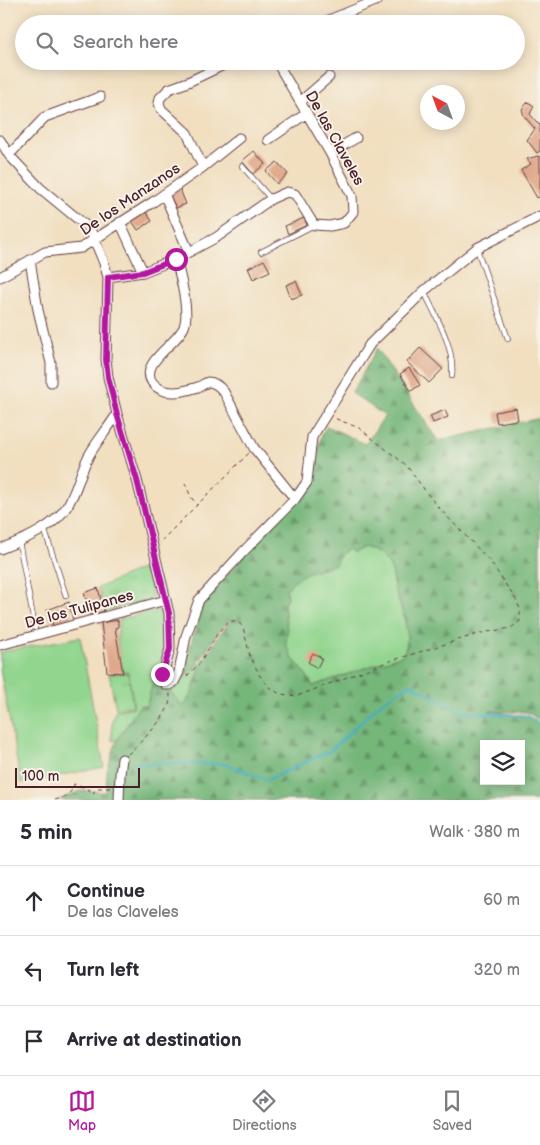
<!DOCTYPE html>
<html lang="en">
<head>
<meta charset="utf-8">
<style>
	body { margin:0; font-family:"Balsamiq Sans",sans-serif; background:#f7f7f7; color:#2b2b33 }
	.controls { position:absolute; right:15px; bottom:15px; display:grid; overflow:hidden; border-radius:0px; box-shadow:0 2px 12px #0003 }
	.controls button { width:45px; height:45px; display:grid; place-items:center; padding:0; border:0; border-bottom:1px solid #e1e1e2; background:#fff; color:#2b2b33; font:25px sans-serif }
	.compass { position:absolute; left:420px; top:85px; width:45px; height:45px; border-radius:50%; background:#fff; box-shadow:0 2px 12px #0003; rotate:319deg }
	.scale { position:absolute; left:15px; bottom:12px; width:125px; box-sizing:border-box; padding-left:5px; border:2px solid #4a1f2b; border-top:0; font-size:14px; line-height:18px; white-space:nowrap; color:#4a1f2b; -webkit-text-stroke:4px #f7f3e8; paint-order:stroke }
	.stop { position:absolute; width:15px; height:15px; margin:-11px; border:4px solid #b5179e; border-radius:50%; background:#fff }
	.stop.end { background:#b5179e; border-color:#fff; box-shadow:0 1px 5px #0008 }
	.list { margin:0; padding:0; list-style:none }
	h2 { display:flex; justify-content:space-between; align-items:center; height:65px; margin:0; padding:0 20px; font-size:21px }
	h2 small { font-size:16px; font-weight:400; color:#7c7c81 }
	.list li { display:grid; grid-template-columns:32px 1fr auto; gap:15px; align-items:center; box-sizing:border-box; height:70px; padding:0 20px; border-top:1px solid #e1e1e2 }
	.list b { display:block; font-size:19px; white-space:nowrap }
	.list p { margin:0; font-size:16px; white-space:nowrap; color:#7c7c81 }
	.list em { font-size:16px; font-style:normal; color:#7c7c81 }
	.icon { flex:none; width:28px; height:28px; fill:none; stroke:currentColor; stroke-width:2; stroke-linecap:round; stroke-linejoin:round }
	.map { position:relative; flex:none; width:540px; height:800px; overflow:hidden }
	.search { position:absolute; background:#fff; box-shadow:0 2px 12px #0003; left:15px; right:15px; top:15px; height:55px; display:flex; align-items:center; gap:12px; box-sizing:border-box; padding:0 18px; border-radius:28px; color:#7c7c81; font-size:19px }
	.sheet { height:275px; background:#fff }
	nav { display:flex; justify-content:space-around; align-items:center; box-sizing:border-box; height:70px; border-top:1px solid #e1e1e2; background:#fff; font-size:14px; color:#7c7c81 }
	nav a { display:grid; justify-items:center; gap:2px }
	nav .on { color:#b5179e }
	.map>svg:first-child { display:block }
</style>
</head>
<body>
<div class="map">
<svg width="540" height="800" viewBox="0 0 540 800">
	<defs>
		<pattern id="forest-firs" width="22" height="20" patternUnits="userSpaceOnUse" patternTransform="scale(1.25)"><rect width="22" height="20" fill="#74b679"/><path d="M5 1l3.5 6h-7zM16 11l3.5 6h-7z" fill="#619363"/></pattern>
		<pattern id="park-tufts" width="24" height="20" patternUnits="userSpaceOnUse" patternTransform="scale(1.25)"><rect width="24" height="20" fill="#91d58e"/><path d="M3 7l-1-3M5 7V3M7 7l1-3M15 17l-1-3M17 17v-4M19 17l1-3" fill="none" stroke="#7fb67b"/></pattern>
	</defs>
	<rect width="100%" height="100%" fill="#f7f3e8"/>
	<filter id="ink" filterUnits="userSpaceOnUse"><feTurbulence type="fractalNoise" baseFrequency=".02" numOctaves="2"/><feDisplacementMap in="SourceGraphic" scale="10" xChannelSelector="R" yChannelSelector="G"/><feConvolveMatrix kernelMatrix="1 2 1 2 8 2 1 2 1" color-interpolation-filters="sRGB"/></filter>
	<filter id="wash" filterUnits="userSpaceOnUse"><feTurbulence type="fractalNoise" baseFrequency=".0096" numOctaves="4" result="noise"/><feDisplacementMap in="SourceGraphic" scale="20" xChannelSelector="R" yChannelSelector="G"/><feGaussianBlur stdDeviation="1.12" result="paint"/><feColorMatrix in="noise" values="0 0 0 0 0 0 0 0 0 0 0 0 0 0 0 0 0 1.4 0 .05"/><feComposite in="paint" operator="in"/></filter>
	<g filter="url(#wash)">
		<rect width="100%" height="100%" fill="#f1dfc0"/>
		<path fill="#91d58e" stroke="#6e7a5c" d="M363,547C376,550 387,558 392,571C394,576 392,582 394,587C400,607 414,636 403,655L313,686L305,673L293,659L286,644L287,631L284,605L287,597L286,590C301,570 317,571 336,558C341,555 342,551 349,549L352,553Z
			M159,610L164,633V646L162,657L151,694L146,706L131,720L117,740L112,741V723L115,711L134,707L128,672H123C121,661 116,642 118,631C118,626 120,623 120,619Z
			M80,637L104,767L21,783L0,669V652Z
			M199,664L201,665L192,693L183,708L170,692Z"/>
		<path fill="url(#forest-firs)" stroke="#5f6a52" fill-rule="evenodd" d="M377,348L438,441L540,418V720L527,712L489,711L527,716L540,723V800H59L80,791L106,792L107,771L117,740L140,705L146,706L156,673L183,707L192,693L201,665L221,632L230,622L235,621L229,620L218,632L198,664L181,679L203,602L310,482L322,434L327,426L365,444L385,416L352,393ZM363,547C376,550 387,558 392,571C394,576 392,582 394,587C400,606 414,636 403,655L313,686L305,673L293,659L286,644L287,631L284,605L287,597L286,590C300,571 315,571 336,564C338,555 341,552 349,549L352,553ZM484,744H521V781H484Z"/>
		<path fill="url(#park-tufts)" stroke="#6e7a5c" d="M145,567L153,599L106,611L98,588Z
			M128,673L133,706L116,709L109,674Z"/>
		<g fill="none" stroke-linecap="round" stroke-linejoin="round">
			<path stroke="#41aebe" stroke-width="2.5" d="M136,763L226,764L267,780L330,751L382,702L411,684L460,712L527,716L540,724"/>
		</g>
		<g id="blocks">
			<path fill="#e0a88a" d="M528,102L534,106L530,114L539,125L540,124V151L537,153L527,140L535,129L524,116L522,109Z
				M254,151L265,164L253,174L242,161Z
				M538,156L540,157V197L537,198L521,170L531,164L527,159Z
				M277,162L288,174L277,184L266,171Z
				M179,187L186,204L176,208L168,192Z
				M144,209L152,221L138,230L130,218Z
				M304,218L307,225L288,234L285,226Z
				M264,260L270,271L253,279L248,268Z
				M296,281L302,295L291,299L286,285Z
				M420,348L443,369L429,383L407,362Z
				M409,368L420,385L411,391L400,374Z
				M516,408L518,420L497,423L495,412Z
				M445,410L448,417L433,423L430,416Z
				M98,588L104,611L91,615L84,593Z
				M69,602L73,621L53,626L47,610Z
				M118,620V627L115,628L123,673L107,672L101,623Z
				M313,653L322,658L317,668L308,662Z"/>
		</g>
	</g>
	<g filter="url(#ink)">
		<use href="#blocks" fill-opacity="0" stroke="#633c41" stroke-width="1"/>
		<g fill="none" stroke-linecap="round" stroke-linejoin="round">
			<defs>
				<path id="lane" d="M242,166L271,199
					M477,249L508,339
					M261,252L314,225
					M424,291C436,317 455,347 452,376
					M44,528L66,596
					M19,542L35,628"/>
				<path id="street" d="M319,24L378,0
					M300,102L329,77
					M0,140L9,155L40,188L90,229L104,263L108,277L106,359L108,377L117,414L137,480L169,613L170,649L162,678L166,685H170L174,682L179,672L186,636L199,600L243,552L295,499L307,482L312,437L370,344L424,291L477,248L540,216
					M268,140L307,113
					M330,153L356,138
					M9,155L45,117L100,97
					M203,167L187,133L161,109L159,103L160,98L169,89L188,82L232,61
					M164,194L189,252
					M120,222L143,272
					M176,259C180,276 190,311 184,327C178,343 139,363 152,382C163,397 183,392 198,387C201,386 205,383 208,382C215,382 220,387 224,392L254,448L295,499
					M30,260L38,310L51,363V382
					M0,277L45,252L81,248L153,202L203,167L239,138
					M108,277L143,272L176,259L217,237L271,199L287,192L295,194L314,225L330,226L344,223L353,212L352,196L330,153L276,61
					M0,549C26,539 59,526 71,499C79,484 82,466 91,452C99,439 109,427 117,414
					M0,645L166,600
					M119,800L120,774L122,759"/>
			</defs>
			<use href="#lane" stroke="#633c41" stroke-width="6"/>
			<use href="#street" stroke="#633c41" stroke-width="11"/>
			<path stroke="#633c41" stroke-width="1" stroke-dasharray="4 4" stroke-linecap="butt" d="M185,483L191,497L197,505
				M161,541L249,453
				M187,676L199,664L219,631L230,621H237L243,627L250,656L260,676L269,687L280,694L297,696L387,662L481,633L511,628L520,621V609L516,600L490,561L436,505L406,465L359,428L334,418
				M128,754C141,742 163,721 169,705C170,701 170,697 170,693
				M55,800C65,797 71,795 74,784L89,790L92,794L98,788H111"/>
			<use href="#lane" stroke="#fff" stroke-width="4.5"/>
			<use href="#street" stroke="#fff" stroke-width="9"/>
		</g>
	</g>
	<g fill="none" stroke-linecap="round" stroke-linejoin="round" filter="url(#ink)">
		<path stroke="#b5179e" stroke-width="6" d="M162,674L170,649L169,613L137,480L117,414L108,377L106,359L108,277L143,272L176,259"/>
	</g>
	<g text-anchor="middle" stroke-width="4" stroke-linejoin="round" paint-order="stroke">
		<g font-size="15" fill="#4a1f2b" stroke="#f7f3e8">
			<text transform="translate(335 138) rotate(61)" y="5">De las Claveles</text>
			<text transform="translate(130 199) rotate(-34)" y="5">De los Manzanos</text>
			<text transform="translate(79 609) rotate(-15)" y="5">De los Tulipanes</text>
		</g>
	</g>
</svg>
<div class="controls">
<button><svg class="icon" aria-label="layers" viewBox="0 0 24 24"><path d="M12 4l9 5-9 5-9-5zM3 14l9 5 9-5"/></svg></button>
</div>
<svg class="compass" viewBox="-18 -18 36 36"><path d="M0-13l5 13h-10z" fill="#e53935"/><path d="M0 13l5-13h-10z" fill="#7c7c81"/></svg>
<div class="scale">100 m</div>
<div class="stop" style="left:176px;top:259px"></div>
<div class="stop end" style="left:162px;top:674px"></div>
<div class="search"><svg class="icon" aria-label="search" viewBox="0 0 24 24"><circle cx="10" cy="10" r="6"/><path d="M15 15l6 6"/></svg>Search here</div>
</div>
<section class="sheet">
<h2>5 min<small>Walk · 380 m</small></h2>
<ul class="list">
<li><svg class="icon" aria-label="ahead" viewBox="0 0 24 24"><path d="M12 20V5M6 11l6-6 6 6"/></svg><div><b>Continue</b><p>De las Claveles</p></div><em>60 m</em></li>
<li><svg class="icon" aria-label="left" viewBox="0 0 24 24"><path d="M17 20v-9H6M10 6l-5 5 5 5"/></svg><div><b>Turn left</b></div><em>320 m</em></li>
<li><svg class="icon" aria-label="arrive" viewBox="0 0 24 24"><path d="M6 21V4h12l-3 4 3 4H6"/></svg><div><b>Arrive at destination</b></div></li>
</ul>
</section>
<nav>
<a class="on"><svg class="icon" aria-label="map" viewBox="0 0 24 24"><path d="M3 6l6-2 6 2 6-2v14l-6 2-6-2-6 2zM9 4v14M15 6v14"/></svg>Map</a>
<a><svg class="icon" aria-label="directions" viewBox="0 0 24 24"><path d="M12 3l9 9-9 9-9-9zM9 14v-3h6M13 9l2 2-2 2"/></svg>Directions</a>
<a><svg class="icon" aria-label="saved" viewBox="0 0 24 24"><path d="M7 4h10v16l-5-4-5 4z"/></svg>Saved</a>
</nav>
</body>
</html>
